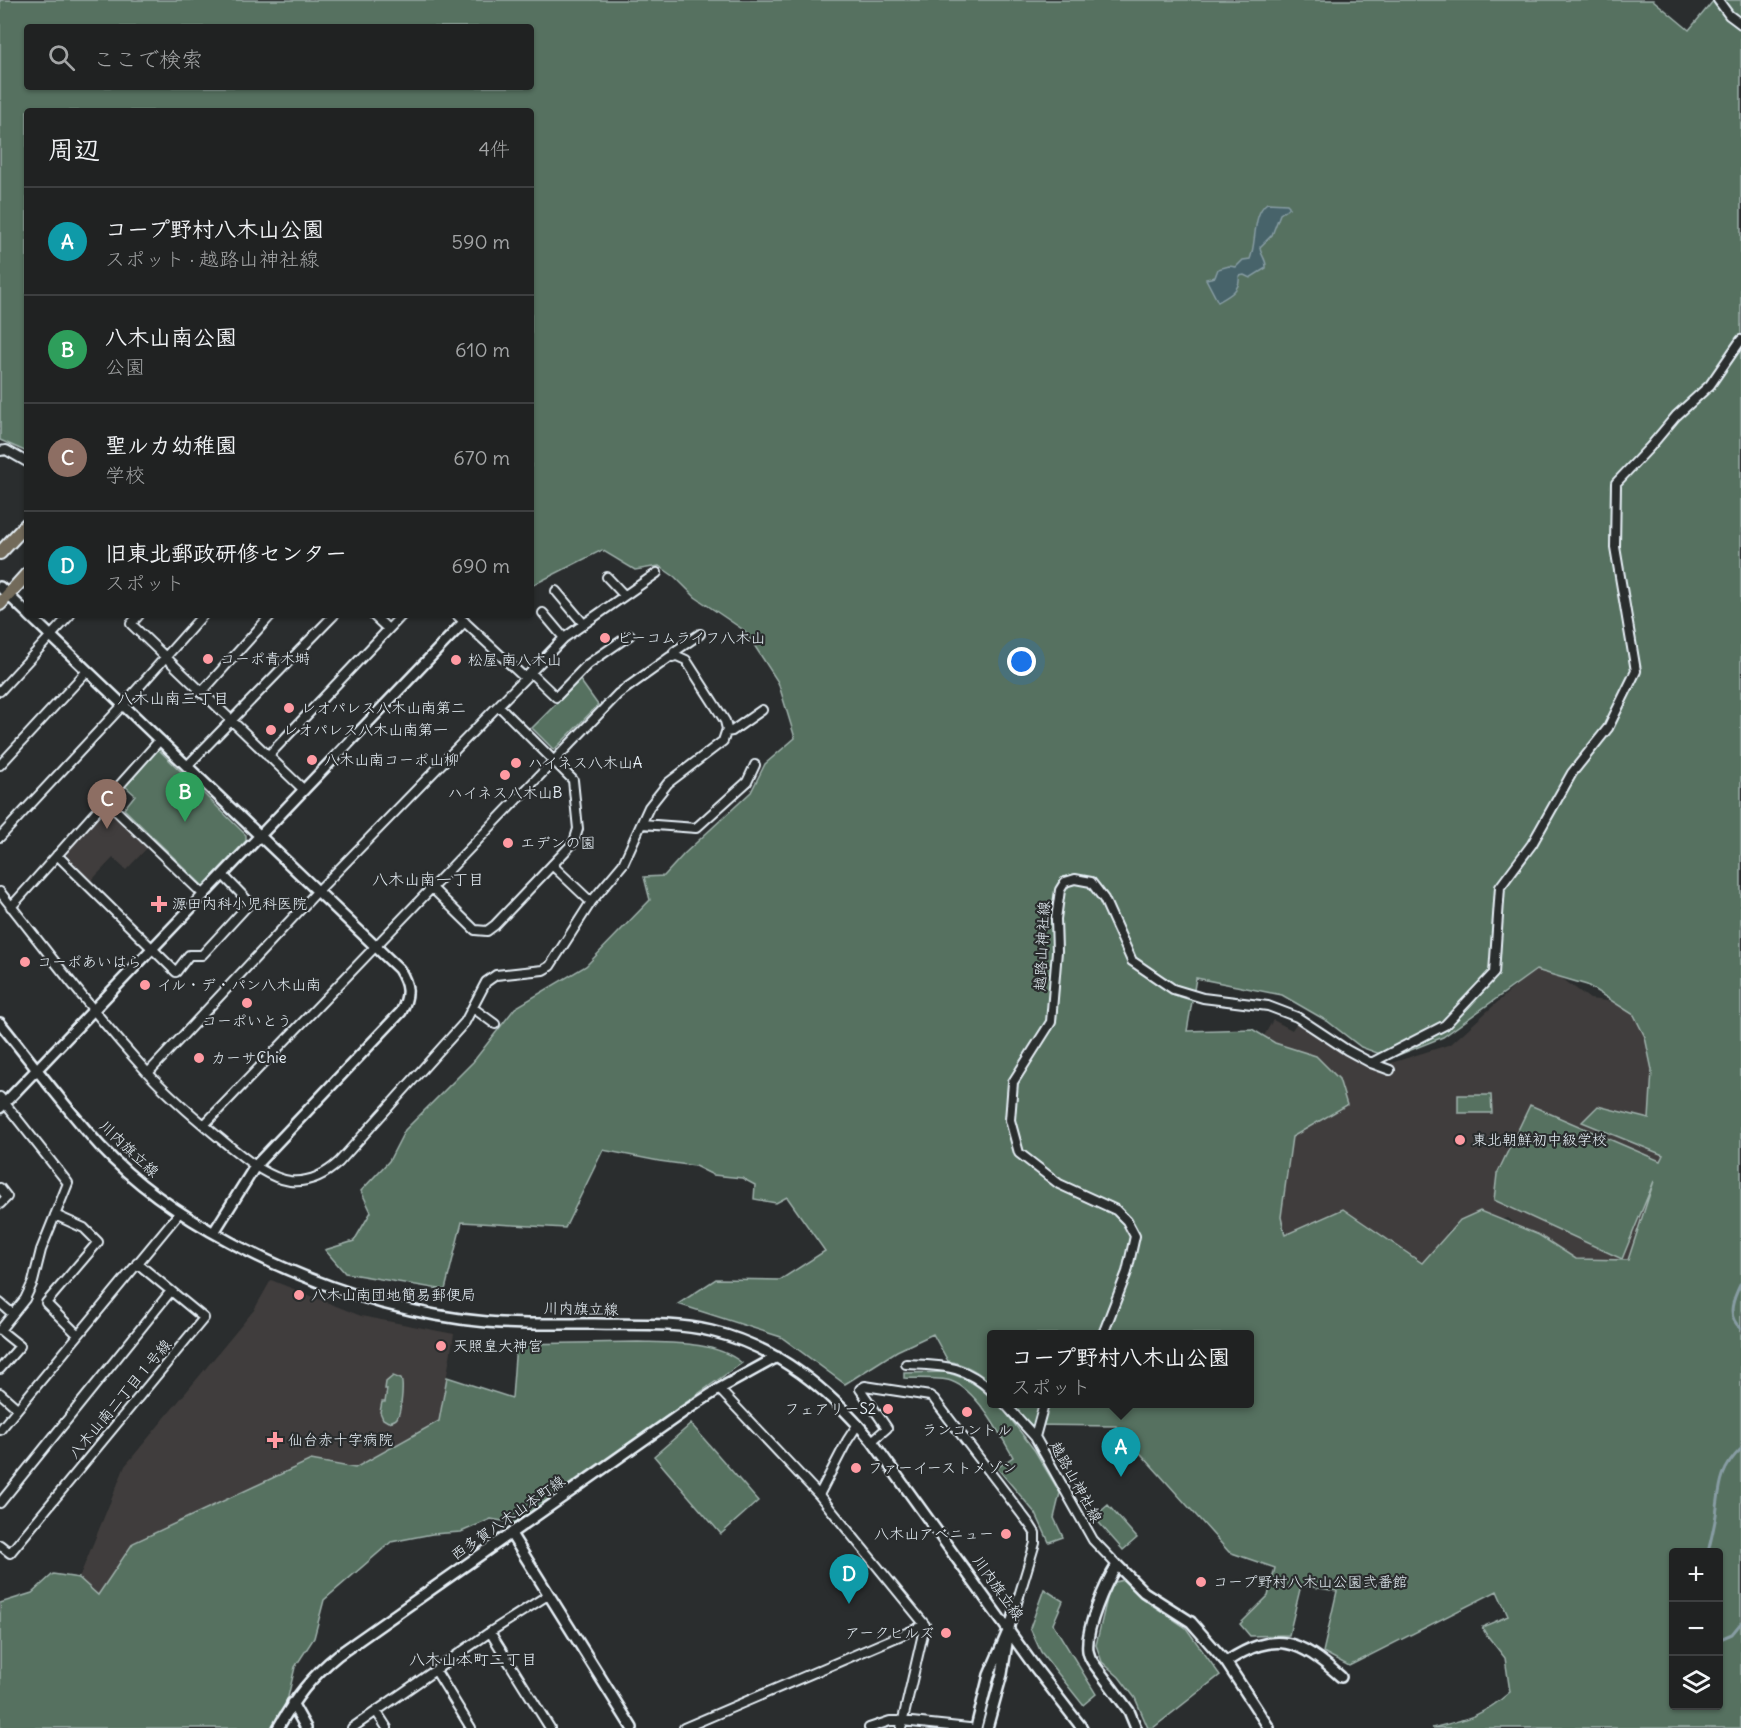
<!DOCTYPE html>
<html lang="ja">
<head>
<meta charset="utf-8">
<style>
	body { margin:0; font-family:Delius,"Klee One",sans-serif; background:#2d2f2f; color:#f1f3f6 }
	.controls { position:absolute; right:18px; bottom:18px; display:grid; overflow:hidden; border-radius:6px; box-shadow:0 2px 4px #0004 }
	.controls button { width:54px; height:54px; display:grid; place-items:center; padding:0; border:0; border-bottom:2px solid #3d3f40; background:#202222; color:#f1f3f6; font:30px sans-serif }
	.you { position:absolute; left:1022px; top:662px; width:21px; height:21px; margin:-15px; border:4px solid #fff; border-radius:50%; background:#1a73e8; box-shadow:0 0 0 9px #1a73e833 }
	.badge { display:grid; place-items:center; width:39px; height:39px; border-radius:50%; background:#1a73e8; color:#fff; font-size:20px; font-weight:700 }
	.pin { position:absolute; translate:-50% -50px; filter:drop-shadow(0 2px 3px #0008) }
	.pin::after { content:''; position:absolute; top:32px; width:21px; height:18px; background:inherit; clip-path:polygon(0 0,100% 0,50% 100%) }
	.popup { position:absolute; left:987px; top:1330px; width:267px; height:78px; box-sizing:border-box; display:grid; place-content:center; border-radius:6px; background:#202222; filter:drop-shadow(0 2px 4px #0005); font-size:20px; white-space:nowrap; color:#a2a4a5 }
	.popup b { font-size:22px; color:#f1f3f6 }
	.popup::after { content:''; position:absolute; left:50%; top:100%; margin-left:-12px; border:12px solid transparent; border-top-color:#202222 }
	.list { margin:0; padding:0; list-style:none }
	h2 { display:flex; justify-content:space-between; align-items:center; height:78px; margin:0; padding:0 24px; font-size:26px }
	h2 small { font-size:20px; font-weight:400; color:#a2a4a5 }
	.list li { display:grid; grid-template-columns:39px 1fr auto; gap:18px; align-items:center; box-sizing:border-box; height:108px; padding:0 24px; border-top:2px solid #3d3f40 }
	.list b { display:block; font-size:22px; white-space:nowrap }
	.list p { margin:0; font-size:20px; white-space:nowrap; color:#a2a4a5 }
	.list em { font-size:20px; font-style:normal; color:#a2a4a5 }
	.icon { flex:none; width:33px; height:33px; fill:none; stroke:currentColor; stroke-width:2; stroke-linecap:round; stroke-linejoin:round }
	.map { position:relative; flex:none; width:1741px; height:1728px; overflow:hidden }
	.search { position:absolute; background:#202222; box-shadow:0 2px 4px #0004; left:24px; top:24px; width:510px; height:66px; display:flex; align-items:center; gap:15px; box-sizing:border-box; padding:0 21px; border-radius:6px; color:#a2a4a5; font-size:22px }
	.panel { position:absolute; background:#202222; box-shadow:0 2px 4px #0004; left:24px; top:108px; width:510px; height:510px; border-radius:6px }
	.map>svg:first-child { display:block }
</style>
</head>
<body>
<div class="map">
<svg width="1741" height="1728" viewBox="0 0 1741 1728">
	<rect width="100%" height="100%" fill="#2a2d2e"/>
	<filter id="ink" filterUnits="userSpaceOnUse"><feTurbulence type="fractalNoise" baseFrequency=".0167" numOctaves="2"/><feDisplacementMap in="SourceGraphic" scale="12" xChannelSelector="R" yChannelSelector="G"/><feConvolveMatrix kernelMatrix="1 2 1 2 8 2 1 2 1" color-interpolation-filters="sRGB"/></filter>
	<g filter="url(#ink)">
		<path fill="#403d3c" d="M102,810H108L148,847L126,870L113,858L91,881L67,858V851Z
			M1541,963L1590,999L1631,1004L1660,1047L1669,1161L1633,1279L1569,1268L1508,1218L1447,1231L1424,1329L1317,1302L1280,1217L1242,1075L1273,1020L1292,1030L1298,1021L1362,1065L1390,1076L1391,1063L1451,1044Z
			M271,1280L361,1316L454,1334L439,1421L354,1468L311,1460L133,1543L98,1595L79,1578L125,1466L254,1310Z"/>
		<path fill="#567160" stroke="#9fb1ac" stroke-width="1.5" fill-rule="evenodd" d="M0,0H1653L1689,30L1714,0H1741V1728H1432C1467,1719 1481,1717 1510,1692L1505,1658L1486,1634L1482,1627L1508,1616L1497,1591L1349,1666L1323,1652L1337,1591L1301,1585L1289,1635L1250,1636L1240,1624L1268,1596L1275,1568L1229,1552L1116,1426L1029,1425L1010,1404H1250V1334H992V1385C980,1372 964,1364 948,1361L933,1334L897,1351L845,1384L781,1337L678,1304L716,1279L780,1280L825,1251L787,1197L776,1203L754,1199L755,1185L742,1178L713,1175L695,1166L659,1161L603,1150L565,1228L462,1222L445,1290L345,1273L325,1250L354,1241L371,1212L361,1191L389,1161L405,1130L473,1062L515,1008L586,966L650,900L644,877L664,876L684,854L751,792L765,764L795,738L778,682L745,631L695,597L675,577L659,566L635,570L602,550L531,586V111H27V452L0,440ZM27,27H531V87H27ZM1536,970L1587,985L1634,1015L1645,1037L1652,1070L1649,1119L1598,1106L1582,1122L1663,1155L1660,1161L1530,1105L1497,1174L1494,1200L1622,1259L1654,1181L1628,1260L1576,1259L1539,1235L1480,1211L1460,1220L1422,1263L1343,1209L1285,1235L1281,1217L1292,1137L1347,1105L1339,1079L1316,1056L1275,1043L1252,1029L1187,1031L1196,978L1282,995L1327,1021L1361,1047L1391,1058L1443,1037ZM1674,1552H1718V1706H1674Z
			M580,680L598,705L554,750L532,728Z
			M158,749L246,835V841L203,886L124,809L135,795L125,786Z
			M1458,1095H1491L1492,1113H1458Z
			M638,1342C671,1343 715,1341 742,1363L514,1523L491,1519L461,1532L432,1534L391,1542L324,1600L314,1638L295,1667L288,1697L275,1728H0V1603L32,1593L53,1574L79,1578L98,1595L133,1543L311,1460L355,1468L439,1421L447,1377L512,1398L516,1344Z
			M945,1372C966,1378 976,1383 992,1399V1404H997L1003,1409L1035,1451L1060,1493L1054,1518L1063,1537L1049,1542L1036,1514L997,1468L1013,1457C1000,1434 977,1390 951,1381C939,1377 917,1379 904,1378V1373Z
			M393,1376L401,1379C404,1385 401,1412 397,1418C395,1421 392,1421 388,1422L383,1419L380,1412L382,1402H385L387,1389H385L386,1382Z
			M691,1424L758,1501L721,1534L654,1456Z
			M1108,1505L1137,1538L1123,1550L1094,1517Z
			M1123,1580L1140,1597L1186,1628L1220,1675L1153,1728H1148L1135,1698L1119,1677L1102,1662L1096,1645L1109,1590L1115,1582Z
			M1044,1589L1063,1601L1053,1624L1096,1694L1083,1705L1041,1652L1030,1628Z"/>
		<path fill="#46646a" stroke="#879ca3" stroke-width="1.5" d="M1267,203L1287,204L1289,206V208L1280,214L1272,235L1260,247C1260,255 1267,259 1266,268L1250,278L1244,275L1239,276C1241,290 1229,296 1218,302L1206,279L1215,277L1218,269L1229,266L1236,267L1243,260L1250,259C1257,242 1252,214 1267,203Z"/>
		<g fill="none" stroke-linecap="round" stroke-linejoin="round">
			<path stroke="#879ca3" stroke-width="3" d="M1741,1283C1734,1297 1725,1317 1741,1328
				M1708,1552C1711,1540 1714,1528 1716,1515C1720,1487 1719,1470 1741,1449
				M1718,1640L1732,1634L1741,1623"/>
			<defs>
				<path id="minor" d="M1718,0L1729,15L1741,24
					M0,451L6,450L27,462
					M607,577L624,595
					M556,591L583,623
					M543,613L564,638
					M139,615L131,624L304,790
					M373,615L388,629
					M457,615L525,678
					M673,657L674,652L700,634
					M531,673L556,697L588,664L630,635
					M0,691L70,615
					M201,693L271,615
					M726,732L732,731L762,710
					M268,756L402,615
					M0,765L87,671
					M187,766L334,615
					M106,801L204,895
					M642,824L696,828L747,782L755,765
					M0,837L123,705L203,615
					M57,855L176,972L189,955H202L250,903L223,875
					M552,865L591,902
					M432,888L475,930L487,931L495,925L574,842L578,829L573,780L499,706
					M0,892C48,953 95,1015 147,1072C171,1098 200,1122 228,1145C246,1159 267,1178 290,1181C310,1183 326,1174 339,1162L465,1022L486,982L496,975L543,970L550,966L591,902L623,864L649,807L668,783L723,741L727,729L725,721L686,660L677,656L670,657L618,694L204,1125
					M11,907L160,740
					M473,1008L495,1024
					M1371,1063L1445,1025L1494,973L1500,887L1532,844L1572,773L1608,728L1636,671L1615,547L1616,483L1650,447L1676,416L1710,385L1741,340
					M148,1073L314,895L564,638L657,573
					M0,1097L68,1183L41,1250L33,1282L25,1299L0,1330
					M0,1188L7,1197L0,1204
					M55,1215L84,1228L98,1242L46,1303L78,1335
					M0,1303L13,1314
					M1103,1334L1127,1272L1135,1236L1127,1221L1116,1210L1059,1184L1019,1153L1010,1120L1013,1082L1051,1022L1057,951L1056,919L1060,890L1065,882L1075,879L1091,882L1104,899L1132,961L1173,989L1203,998L1268,1006L1297,1017L1347,1050L1371,1063L1390,1070
					M906,1364C943,1366 963,1364 992,1391
					M0,1369L20,1346L0,1330
					M719,1389L819,1495L925,1625L901,1728
					M0,1393L17,1408
					M1005,1404L1035,1437
					M1044,1404L1035,1437L1093,1540L1117,1565
					M0,1430L180,1212
					M872,1441L887,1428L860,1389L865,1386L930,1396L934,1399L1030,1525L1035,1533V1543L1009,1629
					M819,1495L847,1441L858,1424
					M0,1503L171,1291
					M0,1545L10,1553L204,1318L137,1263
					M490,1632L550,1728
					M436,1671L471,1728
					M376,1711L387,1728
					M352,1728L490,1632L548,1595
					M684,1728L925,1625
					M869,1728L890,1721H902L969,1728"/>
				<path id="tertiary" d="M0,587L27,613
					M29,615L399,969C409,985 410,995 401,1012L256,1165L214,1232
					M0,1023C33,1064 65,1107 100,1146C170,1221 284,1275 382,1303C416,1312 452,1319 487,1322C523,1325 559,1324 594,1324C633,1325 673,1322 711,1331C778,1347 829,1390 872,1441L1034,1666L1082,1728
					M0,1108L464,622
					M511,1534L632,1728
					M1226,1662C1275,1630 1299,1639 1341,1677
					M292,1703L306,1728
					M278,1728C295,1698 311,1677 338,1655L682,1413L719,1389L777,1357
					M976,1728L989,1675L1009,1629
					M987,1728L1002,1674L1007,1643
					M1136,1728L1129,1711L1094,1664C1091,1660 1089,1657 1088,1651C1085,1629 1105,1584 1117,1565L1144,1592L1191,1622L1226,1662L1269,1728"/>
				<path id="primary" d="M0,553L27,524
					M0,604L27,574"/>
			</defs>
			<use href="#minor" stroke="#e8f1f8" stroke-width="12"/>
			<use href="#tertiary" stroke="#e8f1f8" stroke-width="14"/>
			<use href="#primary" stroke="#e8f1f8" stroke-width="16"/>
			<use href="#minor" stroke="#2a2d2e" stroke-width="8"/>
			<use href="#tertiary" stroke="#2a2d2e" stroke-width="9"/>
			<use href="#primary" stroke="#726b5a" stroke-width="12"/>
		</g>
	</g>
	<g fill="#ff9aa2" stroke="#2a2d2e" stroke-width="2">
		<circle cx="605" cy="638" r="6"/>
		<circle cx="208" cy="659" r="6"/>
		<circle cx="456" cy="660" r="6"/>
		<circle cx="289" cy="708" r="6"/>
		<circle cx="271" cy="730" r="6"/>
		<circle cx="312" cy="760" r="6"/>
		<circle cx="516" cy="763" r="6"/>
		<circle cx="505" cy="775" r="6"/>
		<circle cx="508" cy="843" r="6"/>
		<path d="M156 895h6v6h6v6h-6v6h-6v-6h-6v-6h6z"/>
		<circle cx="25" cy="962" r="6"/>
		<circle cx="145" cy="985" r="6"/>
		<circle cx="247" cy="1003" r="6"/>
		<circle cx="199" cy="1058" r="6"/>
		<circle cx="1460" cy="1140" r="6"/>
		<circle cx="299" cy="1295" r="6"/>
		<circle cx="441" cy="1346" r="6"/>
		<circle cx="888" cy="1409" r="6"/>
		<circle cx="967" cy="1412" r="6"/>
		<path d="M272 1431h6v6h6v6h-6v6h-6v-6h-6v-6h6z"/>
		<circle cx="856" cy="1468" r="6"/>
		<circle cx="1006" cy="1534" r="6"/>
		<circle cx="1201" cy="1582" r="6"/>
		<circle cx="946" cy="1633" r="6"/>
	</g>
	<g text-anchor="middle" stroke-width="4.5" stroke-linejoin="round" paint-order="stroke">
		<g font-size="15" fill="#e8f1f8" stroke="#2a2d2e" text-anchor="start">
			<text x="617" y="643">ピーコムライフ八木山</text>
			<text x="220" y="664">コーポ青木塒</text>
			<text x="468" y="665">松屋 南八木山</text>
			<text x="301" y="713">レオパレス八木山南第二</text>
			<text x="283" y="735">レオパレス八木山南第一</text>
			<text x="324" y="765">八木山南コーポ山柳</text>
			<text x="528" y="768">ハイネス八木山A</text>
			<text x="505" y="798" text-anchor="middle">ハイネス八木山B</text>
			<text x="520" y="848">エデンの園</text>
			<text x="172" y="909">源田内科小児科医院</text>
			<text x="37" y="967">コーポあいはら</text>
			<text x="157" y="990">イル・デ・パン八木山南</text>
			<text x="247" y="1026" text-anchor="middle">コーポいとう</text>
			<text x="211" y="1063">カーサChie</text>
			<text x="1472" y="1145">東北朝鮮初中級学校</text>
			<text x="311" y="1300">八木山南団地簡易郵便局</text>
			<text x="453" y="1351">天照皇大神宮</text>
			<text x="876" y="1414" text-anchor="end">フェアリーS2</text>
			<text x="967" y="1435" text-anchor="middle">ランコントル</text>
			<text x="288" y="1445">仙台赤十字病院</text>
			<text x="868" y="1473">ファーイーストメゾン</text>
			<text x="994" y="1539" text-anchor="end">八木山アベニュー</text>
			<text x="1213" y="1587">コープ野村八木山公園弐番館</text>
			<text x="934" y="1638" text-anchor="end">アークヒルズ</text>
		</g>
		<g font-size="15" fill="#e8f1f8" stroke="#2a2d2e">
			<text transform="translate(1042 946) rotate(-87)" y="5">越路山神社線</text>
			<text transform="translate(129 1149) rotate(43)" y="5">川内旗立線</text>
			<text transform="translate(581 1309) rotate(1)" y="5">川内旗立線</text>
			<text transform="translate(120 1399) rotate(-50)" y="5">八木山南二丁目１号線</text>
			<text transform="translate(1076 1482) rotate(61)" y="5">越路山神社線</text>
			<text transform="translate(508 1518) rotate(-35)" y="5">西多賀八木山本町線</text>
			<text transform="translate(998 1588) rotate(54)" y="5">川内旗立線</text>
		</g>
		<g font-size="16" fill="#e8f1f8" stroke="#2a2d2e">
			<text x="173" y="704">八木山南三丁目</text>
			<text x="428" y="885">八木山南一丁目</text>
			<text x="473" y="1665">八木山本町二丁目</text>
		</g>
	</g>
</svg>
<div class="controls">
<button>+</button>
<button>−</button>
<button><svg class="icon" aria-label="layers" viewBox="0 0 24 24"><path d="M12 4l9 5-9 5-9-5zM3 14l9 5 9-5"/></svg></button>
</div>
<div class="you"></div>
<div class="pin badge" style="left:1121px;top:1477px;background:#0f9aa8">A</div>
<div class="popup"><b>コープ野村八木山公園</b>スポット</div>
<div class="pin badge" style="left:185px;top:822px;background:#2e9e5b">B</div>
<div class="pin badge" style="left:107px;top:829px;background:#8d6e63">C</div>
<div class="pin badge" style="left:849px;top:1604px;background:#0f9aa8">D</div>
<div class="search"><svg class="icon" aria-label="search" viewBox="0 0 24 24"><circle cx="10" cy="10" r="6"/><path d="M15 15l6 6"/></svg>ここで検索</div>
<section class="panel">
<h2>周辺<small>4件</small></h2>
<ul class="list">
<li><span class="badge" style="background:#0f9aa8">A</span><div><b>コープ野村八木山公園</b><p>スポット · 越路山神社線</p></div><em>590 m</em></li>
<li><span class="badge" style="background:#2e9e5b">B</span><div><b>八木山南公園</b><p>公園</p></div><em>610 m</em></li>
<li><span class="badge" style="background:#8d6e63">C</span><div><b>聖ルカ幼稚園</b><p>学校</p></div><em>670 m</em></li>
<li><span class="badge" style="background:#0f9aa8">D</span><div><b>旧東北郵政研修センター</b><p>スポット</p></div><em>690 m</em></li>
</ul>
</section>
</div>
</body>
</html>
